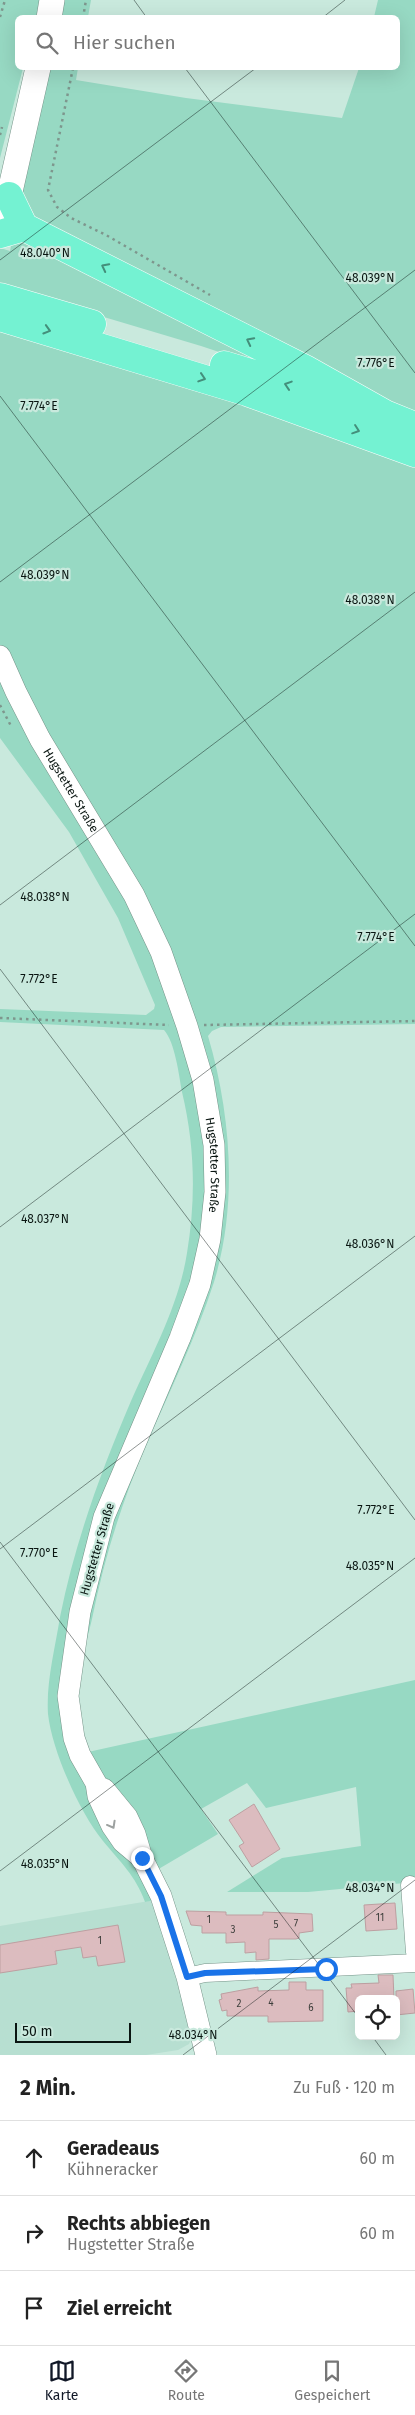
<!DOCTYPE html>
<html lang="de">
<head>
<meta charset="utf-8">
<style>
	body { margin:0; font-family:"Fira Sans",sans-serif; background:#f2f2f2; color:#222 }
	.controls { position:absolute; right:15px; bottom:15px; display:grid; overflow:hidden; border-radius:8px; box-shadow:0 5px 20px #0002 }
	.controls button { width:45px; height:45px; display:grid; place-items:center; padding:0; border:0; border-bottom:1px solid #e0e0e0; background:#fff; color:#222; font:25px sans-serif }
	.scale { position:absolute; left:15px; bottom:12px; width:116px; box-sizing:border-box; padding-left:5px; border:2px solid #091511; border-top:0; font-size:14px; line-height:18px; white-space:nowrap; color:#091511; -webkit-text-stroke:4px #c9e9dd; paint-order:stroke }
	.stop { position:absolute; width:15px; height:15px; margin:-11px; border:4px solid #1a73e8; border-radius:50%; background:#fff }
	.stop.end { background:#1a73e8; border-color:#fff; box-shadow:0 1px 5px #0008 }
	.list { margin:0; padding:0; list-style:none }
	h2 { display:flex; justify-content:space-between; align-items:center; height:65px; margin:0; padding:0 20px; font-size:21px }
	h2 small { font-size:16px; font-weight:400; color:#767676 }
	.list li { display:grid; grid-template-columns:32px 1fr auto; gap:15px; align-items:center; box-sizing:border-box; height:75px; padding:0 20px; border-top:1px solid #e0e0e0 }
	.list b { display:block; font-size:19px; white-space:nowrap }
	.list p { margin:0; font-size:16px; white-space:nowrap; color:#767676 }
	.list em { font-size:16px; font-style:normal; color:#767676 }
	.icon { flex:none; width:28px; height:28px; fill:none; stroke:currentColor; stroke-width:2; stroke-linecap:round; stroke-linejoin:round }
	.map { position:relative; flex:none; width:415px; height:2055px; overflow:hidden }
	.search { position:absolute; background:#fff; box-shadow:0 5px 20px #0002; left:15px; right:15px; top:15px; height:55px; display:flex; align-items:center; gap:12px; box-sizing:border-box; padding:0 18px; border-radius:8px; color:#767676; font-size:19px }
	.sheet { height:290px; background:#fff }
	nav { display:flex; justify-content:space-around; align-items:center; box-sizing:border-box; height:70px; border-top:1px solid #e0e0e0; background:#fff; font-size:14px; color:#767676 }
	nav a { display:grid; justify-items:center; gap:2px }
	nav .on { color:#111827 }
	.map>svg:first-child { display:block }
</style>
</head>
<body>
<div class="map">
<svg width="415" height="2055" viewBox="0 0 415 2055">
	<rect width="100%" height="100%" fill="#c9e9dd"/>
	<path fill="#b7dfd1" d="M155,1900L192,2037L189,2044L178,2050L146,2055H0V1926Z"/>
	<path fill="#97d9c3" d="M0,0H40L36,17L18,18V68H23L0,158Z
		M61,0H91L88,17L57,18Z
		M378,0H415V415L36,222L22,191L47,68H78L76,80L186,98L342,118L359,68H398V18L374,17Z
		M24,238L312,383L201,346L0,286V248L10,251L12,241Z
		M0,325L415,459V1024L221,1027L212,1031L208,1036C231,1114 238,1204 214,1282C196,1338 169,1392 146,1446C122,1501 104,1559 92,1619C85,1649 72,1687 78,1719C80,1730 85,1741 88,1752L415,1680V1882L308,1892H227L282,1858L361,1846L356,1787L266,1808L247,1783L201,1809L218,1834L145,1877L155,1900L145,1902C135,1875 121,1863 103,1841C80,1813 52,1751 48,1714C46,1682 55,1649 60,1617C75,1542 101,1471 131,1401C152,1354 179,1305 187,1253C196,1199 195,1146 182,1092C179,1075 175,1042 164,1030L0,1022V1009L146,1015L154,1009L155,1005L118,918L69,832L0,738Z"/>
	<path fill="#dcbcbf" stroke="#bd9fa1" d="M254,1804L280,1849L252,1867L239,1846L244,1843L229,1820Z
		M395,1903L397,1929L366,1931L364,1905Z
		M186,1911L226,1912V1915H263V1912L312,1914L313,1931L299,1933V1938L296,1939H269V1959L256,1960V1952L245,1953V1942L226,1943V1933H202V1926L191,1925Z
		M118,1925L125,1962L98,1966L96,1956L83,1958L81,1947L55,1951L57,1964L0,1973V1945Z
		M378,1975H393L394,1999H359V2011L348,2012L346,1988H352L351,1984L379,1983Z
		M289,1982H306V1990H323V2021L268,2022V2016H227V2010L222,2011L219,2000L222,1999L221,1994L258,1987V1991L289,1990Z
		M413,1989L415,2013L396,2015V1991Z"/>
	<g fill="none" stroke-linecap="round" stroke-linejoin="round">
		<defs>
			<path id="minor" d="M410,1885L415,1952
				M187,1977L205,1973L415,1963"/>
			<g id="tertiary">
				<path id="s1" d="M0,656L16,692L40,739L134,895L161,952L187,1026L203,1080L214,1145L215,1192L210,1239L200,1284L180,1338L104,1517L80,1612L68,1696L74,1738L80,1755L96,1783L98,1796L112,1826L123,1842L142,1858"/>
				<path d="M104,1789L127,1817L135,1834L142,1858L161,1896L187,1977L206,2055"/>
			</g>
			<path id="secondary" d="M49,18L52,0
				M0,223L9,196L38,68"/>
			<path id="trunk" d="M9,196L24,227L305,369L385,414
				M0,234L24,227
				M0,297L92,324
				M0,317L247,392L415,453
				M224,365L385,414L415,426"/>
		</defs>
		<use href="#minor" stroke="#759388" stroke-width="19"/>
		<use href="#tertiary" stroke="#759388" stroke-width="22"/>
		<use href="#secondary" stroke="#759388" stroke-width="26"/>
		<use href="#trunk" stroke="#fff" stroke-width="29"/>
		<path stroke="#7e968d" stroke-width="2.5" stroke-dasharray="2.5 4" stroke-linecap="butt" d="M0,17L5,0
			M83,18L86,0
			M73,68L48,190L57,207L71,218L106,235L210,295
			M0,135L2,127
			M0,705L11,726
			M0,1018L169,1025
			M204,1025L415,1021"/>
		<use href="#minor" stroke="#fff" stroke-width="18"/>
		<use href="#tertiary" stroke="#fff" stroke-width="21"/>
		<use href="#secondary" stroke="#fff" stroke-width="25"/>
		<use href="#trunk" stroke="#74f2d2" stroke-width="28"/>
	</g>
	<defs><path id="oneway-chevron" d="M-2-3.5L2.5 0L-2 3.5" fill="none" stroke-width="1.6" stroke-linecap="round" stroke-linejoin="round" transform="scale(1.25)"/></defs>
	<g stroke="#448f7b">
		<use href="#oneway-chevron" transform="translate(105 267) rotate(-153)"/>
		<use href="#oneway-chevron" transform="translate(47 330) rotate(17)"/>
		<use href="#oneway-chevron" transform="translate(250 341) rotate(-153)"/>
		<use href="#oneway-chevron" transform="translate(202 378) rotate(18)"/>
		<use href="#oneway-chevron" transform="translate(288 385) rotate(-162)"/>
		<use href="#oneway-chevron" transform="translate(356 430) rotate(19)"/>
	</g>
	<use stroke="#9da1a0" href="#oneway-chevron" transform="translate(112 1825) rotate(61)"/>
	<g fill="none" stroke-linecap="round" stroke-linejoin="round">
		<path stroke="#1a73e8" stroke-width="6" d="M142,1858L161,1896L187,1977L205,1973L326,1969"/>
	</g>
	<path fill="none" stroke="#091511" stroke-width="1" stroke-opacity="0.45" d="M134,0L147,18M322,18L345,0M185,68L415,373M0,260L256,68M0,396L415,946M0,582L415,270M0,905L415,592M0,969L415,1520M0,1227L415,914M0,1542L359,2018M0,1549L415,1236M0,1871L415,1558M372,2036L386,2055M183,2055L415,1880"/>
	<g text-anchor="middle" stroke-width="4.5" stroke-linejoin="round" paint-order="stroke">
		<g font-size="10" fill="#3e3f3c">
			<text x="380" y="1921">11</text>
			<text x="209" y="1923">1</text>
			<text x="296" y="1927">7</text>
			<text x="276" y="1928">5</text>
			<text x="233" y="1933">3</text>
			<text x="100" y="1944">1</text>
			<text x="271" y="2006">4</text>
			<text x="239" y="2007">2</text>
			<text x="311" y="2011">6</text>
		</g>
		<g font-size="12" fill="#091511" stroke="#c9e9dd">
			<text dy="4" stroke="none"><textPath href="#s1" startOffset="152">Hugstetter Straße</textPath></text>
			<text dy="4" stroke="none"><textPath href="#s1" startOffset="558">Hugstetter Straße</textPath></text>
			<text transform="translate(97 1549) rotate(-74)" y="4">Hugstetter Straße</text>
		</g>
	</g>
	<g font-size="12" text-anchor="middle" fill="#091511" stroke="#c9e9dd" stroke-width="4.5" stroke-linejoin="round" paint-order="stroke">
		<text x="45" y="257">48.040°N</text>
		<text x="370" y="282">48.039°N</text>
		<text x="376" y="367">7.776°E</text>
		<text x="39" y="410">7.774°E</text>
		<text x="45" y="579">48.039°N</text>
		<text x="370" y="604">48.038°N</text>
		<text x="45" y="901">48.038°N</text>
		<text x="376" y="941">7.774°E</text>
		<text x="39" y="983">7.772°E</text>
		<text x="45" y="1223">48.037°N</text>
		<text x="370" y="1248">48.036°N</text>
		<text x="376" y="1514">7.772°E</text>
		<text x="39" y="1557">7.770°E</text>
		<text x="370" y="1570">48.035°N</text>
		<text x="45" y="1868">48.035°N</text>
		<text x="370" y="1892">48.034°N</text>
		<text x="193" y="2039">48.034°N</text>
	</g>
</svg>
<div class="controls">
<button><svg class="icon" aria-label="locate" viewBox="0 0 24 24"><circle cx="12" cy="12" r="6"/><path d="M12 2v4M12 18v4M2 12h4M18 12h4"/></svg></button>
</div>
<div class="scale">50 m</div>
<div class="stop" style="left:326px;top:1969px"></div>
<div class="stop end" style="left:142px;top:1858px"></div>
<div class="search"><svg class="icon" aria-label="search" viewBox="0 0 24 24"><circle cx="10" cy="10" r="6"/><path d="M15 15l6 6"/></svg>Hier suchen</div>
</div>
<section class="sheet">
<h2>2 Min.<small>Zu Fuß · 120 m</small></h2>
<ul class="list">
<li><svg class="icon" aria-label="ahead" viewBox="0 0 24 24"><path d="M12 20V5M6 11l6-6 6 6"/></svg><div><b>Geradeaus</b><p>Kühneracker</p></div><em>60 m</em></li>
<li><svg class="icon" aria-label="right" viewBox="0 0 24 24"><path d="M7 20v-9h11M14 6l5 5-5 5"/></svg><div><b>Rechts abbiegen</b><p>Hugstetter Straße</p></div><em>60 m</em></li>
<li><svg class="icon" aria-label="arrive" viewBox="0 0 24 24"><path d="M6 21V4h12l-3 4 3 4H6"/></svg><div><b>Ziel erreicht</b></div></li>
</ul>
</section>
<nav>
<a class="on"><svg class="icon" aria-label="map" viewBox="0 0 24 24"><path d="M3 6l6-2 6 2 6-2v14l-6 2-6-2-6 2zM9 4v14M15 6v14"/></svg>Karte</a>
<a><svg class="icon" aria-label="directions" viewBox="0 0 24 24"><path d="M12 3l9 9-9 9-9-9zM9 14v-3h6M13 9l2 2-2 2"/></svg>Route</a>
<a><svg class="icon" aria-label="saved" viewBox="0 0 24 24"><path d="M7 4h10v16l-5-4-5 4z"/></svg>Gespeichert</a>
</nav>
</body>
</html>
